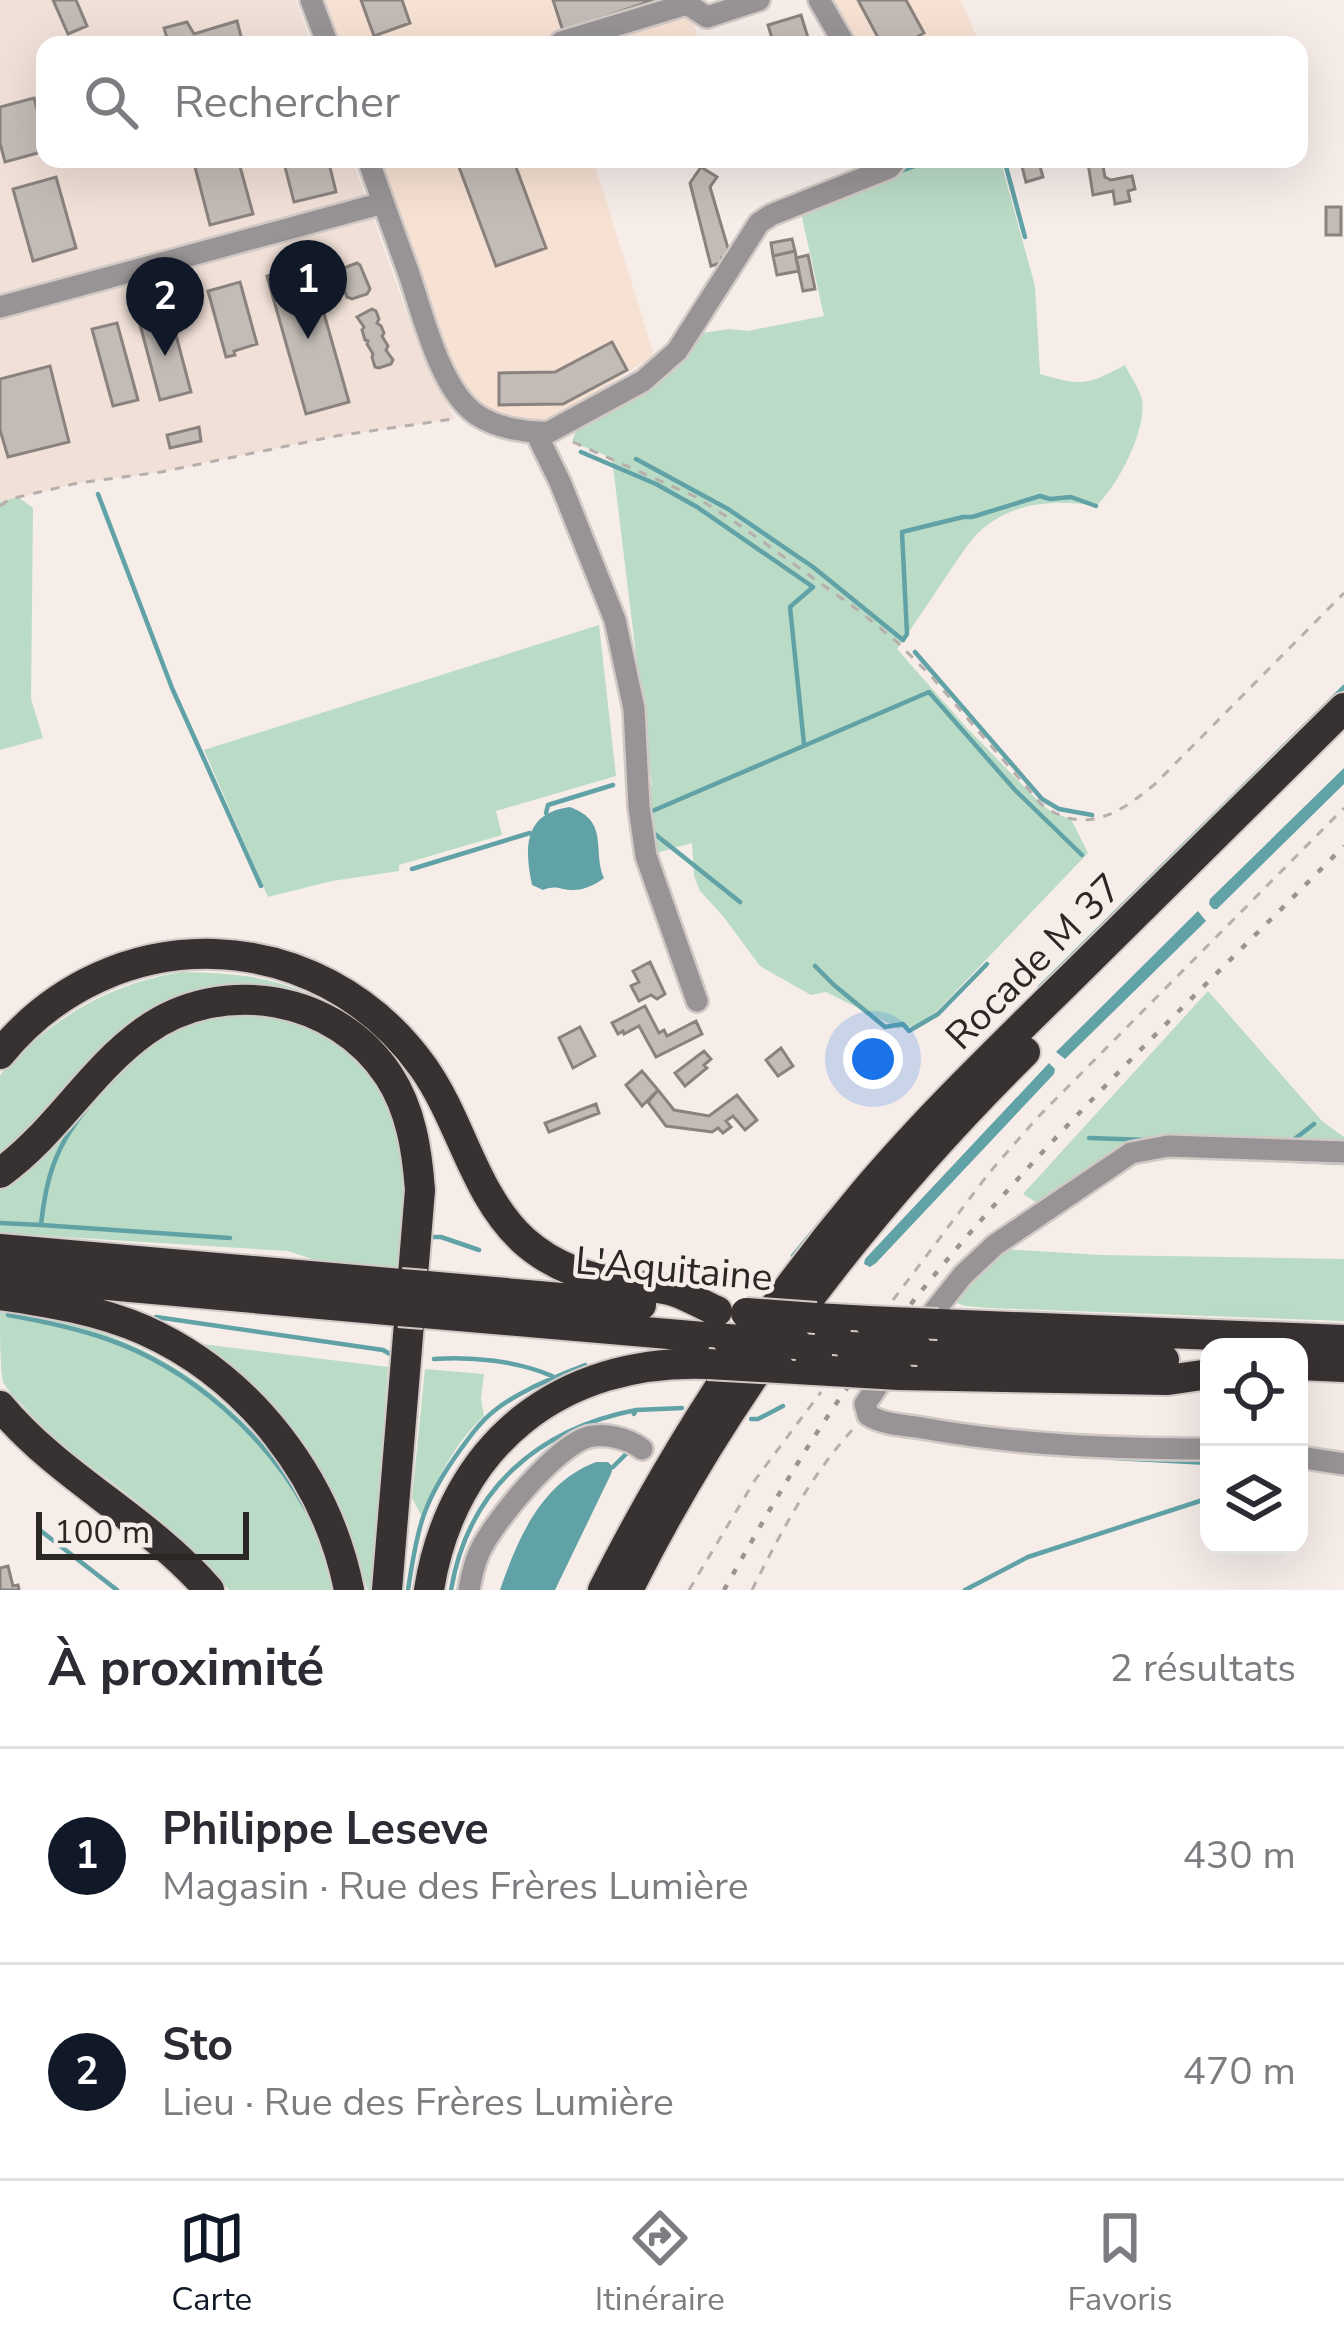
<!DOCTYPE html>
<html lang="fr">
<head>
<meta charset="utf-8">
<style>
	body { margin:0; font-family:"Nunito Sans",sans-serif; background:#f7f7f7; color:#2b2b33 }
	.controls { position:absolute; right:36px; bottom:36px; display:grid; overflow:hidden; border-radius:24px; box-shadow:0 12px 48px #0002 }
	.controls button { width:108px; height:108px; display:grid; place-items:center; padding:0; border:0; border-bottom:3px solid #e1e1e2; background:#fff; color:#2b2b33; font:60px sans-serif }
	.scale { position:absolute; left:36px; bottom:30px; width:213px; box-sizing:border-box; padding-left:12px; border:6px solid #2a2725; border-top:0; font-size:33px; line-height:42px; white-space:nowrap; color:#2a2725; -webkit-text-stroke:9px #f6ede9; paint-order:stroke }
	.you { position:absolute; left:873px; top:1059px; width:42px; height:42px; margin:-30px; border:9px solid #fff; border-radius:50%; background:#1a73e8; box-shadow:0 0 0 18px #1a73e833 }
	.badge { display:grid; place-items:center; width:78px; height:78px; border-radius:50%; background:#111827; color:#fff; font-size:39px; font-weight:700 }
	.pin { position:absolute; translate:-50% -99px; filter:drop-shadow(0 3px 6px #0008) }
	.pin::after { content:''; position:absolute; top:63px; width:42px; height:36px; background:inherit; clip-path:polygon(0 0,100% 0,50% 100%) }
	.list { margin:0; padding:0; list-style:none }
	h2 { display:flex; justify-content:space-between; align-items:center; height:156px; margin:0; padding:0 48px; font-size:51px }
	h2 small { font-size:39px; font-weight:400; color:#7c7c81 }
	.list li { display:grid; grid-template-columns:78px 1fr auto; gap:36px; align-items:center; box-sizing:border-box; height:216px; padding:0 48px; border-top:3px solid #e1e1e2 }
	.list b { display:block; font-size:45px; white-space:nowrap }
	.list p { margin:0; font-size:39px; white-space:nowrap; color:#7c7c81 }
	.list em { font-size:39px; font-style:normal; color:#7c7c81 }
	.icon { flex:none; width:66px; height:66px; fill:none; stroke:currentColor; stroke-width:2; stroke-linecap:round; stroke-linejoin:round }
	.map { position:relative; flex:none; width:1344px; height:1590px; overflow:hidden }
	.search { position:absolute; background:#fff; box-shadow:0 12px 48px #0002; left:36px; right:36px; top:36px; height:132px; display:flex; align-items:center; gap:30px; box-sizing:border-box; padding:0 42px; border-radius:24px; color:#7c7c81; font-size:45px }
	.sheet { height:588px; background:#fff }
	nav { display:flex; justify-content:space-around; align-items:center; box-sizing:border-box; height:168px; border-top:3px solid #e1e1e2; background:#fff; font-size:33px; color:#7c7c81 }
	nav a { display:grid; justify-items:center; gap:6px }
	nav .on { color:#111827 }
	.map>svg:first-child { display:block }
</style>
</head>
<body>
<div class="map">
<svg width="1344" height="1590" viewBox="0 0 1344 1590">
	<rect width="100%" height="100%" fill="#f6ede9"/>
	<path fill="#f0e0d7" d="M0,0H296L312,45H45V159H352L422,356L455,419L336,436L161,472L78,483L0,502Z"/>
	<path fill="#f7e1d3" d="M325,0H687L700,45H341Z
		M819,0H961L978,40L977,45H843Z
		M380,159H593L654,355L550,423L487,413L457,384Z"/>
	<path fill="#badbc6" d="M897,159H1000L1035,286L1040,374C1081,386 1086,386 1125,365C1130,376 1140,389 1142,400C1147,430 1117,487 1096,506C1055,499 1011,502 979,532C966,545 956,563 945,578C929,602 913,626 897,649L966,727L1041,804L1053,813L1071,819L1088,853L937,1011L916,1026L898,1028L826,992L811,995L760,966L723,916L700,891L694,876L692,843L646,856L638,789L652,786L612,458L572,442L577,427L696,334L729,329L748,331L824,316L799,204Z
		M18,497L33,508L31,699L43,738L0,750V502Z
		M599,625L616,776L496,811L502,835L399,865V871L332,881L268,897L204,750Z
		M182,972C226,973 264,975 305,992C142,958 98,1059 0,1159V1075C49,1020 109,983 182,972Z
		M1208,991L1322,1121L1344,1137V1145L1132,1142L1120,1147L1040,1205L1023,1194Z
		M270,1007L352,1043L406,1127L409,1270L321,1262L288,1251L0,1233V1179L103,1078L187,1016Z
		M1004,1249L1100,1255L1344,1259V1321L989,1308L966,1306L950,1301Z
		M0,1308C131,1328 236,1383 302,1502C316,1529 324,1561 333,1590H229C203,1556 169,1527 135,1500C92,1466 57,1446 21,1403C15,1397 7,1390 3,1382C0,1367 0,1326 0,1308Z
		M202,1344L388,1367L371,1590H368L351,1545L239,1375Z
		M425,1369L484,1374L481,1399L484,1416C454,1444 437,1479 422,1517L412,1498Z"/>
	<path fill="#60a2a6" d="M1344,768V784L1217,909H1213L1209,904L1210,899Z
		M570,807C610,822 592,849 604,878C595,885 582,891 570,890C558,889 556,885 543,890L532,885C524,847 524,813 570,807Z
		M1198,911L1206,921L1065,1059L1056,1052Z
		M1049,1063L1055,1069L1054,1074L876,1263L870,1267L864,1264L865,1259Z
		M596,1462H608L613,1467L611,1474L555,1590H500C518,1538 541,1483 596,1462Z"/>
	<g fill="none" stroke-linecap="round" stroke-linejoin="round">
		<path stroke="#60a2a6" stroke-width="4.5" d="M1004,159L1025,237
			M895,173L935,159
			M581,452L656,484L697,507L813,587L790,607L804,744
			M636,459L728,509L813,567L903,640L907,634L902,532L963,517H972L1040,496L1050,499L1071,497L1096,506
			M98,494L172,688L261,886
			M915,652L1042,799L1059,809L1092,815
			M650,812L929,692L1015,790L1082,855
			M546,813L548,805L613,785
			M651,831L740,902
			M412,869L530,833
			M815,966L834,985L885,1027L903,1024L909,1031L938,1014L987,964
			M1040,987L1344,687
			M87,1108C56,1145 46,1177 41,1225L230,1238
			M1089,1138L1149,1140
			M1292,1141L1314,1124
			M1278,1160L1344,1163
			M0,1223L41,1225
			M433,1237H441L479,1250
			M793,1256L835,1205
			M8,1315C42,1321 75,1328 107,1339C190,1368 266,1435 307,1511
			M156,1317L383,1350L395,1357
			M434,1359C471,1356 518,1361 552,1376
			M634,1414L636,1410L682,1408
			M751,1419H758L783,1406
			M1114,1458L1209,1463
			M613,1467L627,1453
			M41,1531L117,1590
			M408,1590C417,1530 422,1503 458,1453C468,1439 480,1422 494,1411C520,1390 554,1378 585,1365
			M451,1590C468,1489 538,1429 636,1410
			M965,1590L1028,1557L1209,1498"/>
	</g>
	<path fill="#c3bbb6" stroke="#8a827e" stroke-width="3" d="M53,0H76L87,26L68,34Z
		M361,0H402L410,23L374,36Z
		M553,0H654L563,31Z
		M858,0H906L924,33L902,45H882Z
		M801,15L809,41L796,45H774L768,25Z
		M237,21L243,44L239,45H169L164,28L187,22L194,34Z
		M34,98L45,138V151L5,162L0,143V107Z
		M228,159H238L253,214L210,225L195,167Z
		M283,159H328L336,192L294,202Z
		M456,159H513L546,248L496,266Z
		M1020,159L1030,161L1038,159L1043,177L1026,182Z
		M1097,161H1102L1105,177L1111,180L1132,176L1135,189L1128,191L1130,201L1115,204L1113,191L1093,195L1088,163Z
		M701,167L717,177L710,187L730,255L722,258L724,262L711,266L690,183Z
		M56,177L76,248L33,261L13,189Z
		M1326,207H1341V235H1326Z
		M792,239L795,251L773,256L771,243Z
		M795,251L799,271L777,275L773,256Z
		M808,255L815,289L803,291L796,258Z
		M357,263L360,265L370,289L367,294L352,299L347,297L338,273L341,269Z
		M310,264L349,402L306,414L267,276Z
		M240,282L257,344L234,351L235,355L226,357L208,291Z
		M178,296L183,317L172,320L191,392L160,400L138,317L159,312L156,302Z
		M372,309L376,311L379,319L377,323L381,326L384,333L382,336L388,346L386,350L393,360L391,364L379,368L375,367L372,357L373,354L367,344L368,341L365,340L362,330L364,327L357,317Z
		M117,323L138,400L113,406L92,329Z
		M612,342L627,370L563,404L499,405V373L555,372Z
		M50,366L69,442L8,457L0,430V379Z
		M199,427L201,441L170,448L167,435Z
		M650,962L665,994L657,999L651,995L639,1001L631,986L639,982L633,971Z
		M645,1006L659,1033L664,1030L667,1036L696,1021L702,1034L656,1057L639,1026L624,1034L623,1031L618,1034L612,1023Z
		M580,1027L595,1056L573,1068L559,1038Z
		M781,1048L793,1066L778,1076L766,1060Z
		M704,1051L711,1059L704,1065L707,1068L685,1086L675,1073Z
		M642,1071L658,1090L642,1106L626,1085Z
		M658,1090L674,1110L709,1116L737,1095L757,1120L745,1130L733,1116L726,1121L731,1127L723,1133L718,1128L712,1132L666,1126L648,1102Z
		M596,1104L599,1113L549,1132L545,1123Z
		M8,1566L13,1586L18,1585L19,1590H0V1568Z"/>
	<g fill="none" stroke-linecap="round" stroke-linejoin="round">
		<defs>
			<path id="minor" d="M311,0L328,45
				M819,0L845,45
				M561,42L687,4L707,17L759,0
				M368,159C381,197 395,235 409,274C423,315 440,390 477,415C497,428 526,433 549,432L643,381L677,351L759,223L771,215L889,168L897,159
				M0,307L383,203
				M536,433L560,482L615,620L634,709L639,807L646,856L697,1001
				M920,1329L963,1275L995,1245L1131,1153L1168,1146L1344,1152
				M890,1368L865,1404L868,1415C884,1425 904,1425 922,1428C1017,1445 1112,1449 1209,1449
				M1299,1457L1344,1464
				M469,1590C471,1578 474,1565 479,1553C493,1522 555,1447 588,1437C605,1433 628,1438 642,1449"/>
			<path id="highway" d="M0,1054C113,915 319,922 423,1067C462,1122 473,1193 523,1240C554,1268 590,1279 631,1285C645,1287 662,1287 676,1292C690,1297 703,1305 717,1311
				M0,1173C56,1133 89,1071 145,1031C222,976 336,995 389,1076C411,1110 417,1150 420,1190L387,1590
				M0,1249L401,1284
				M6,1276L399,1311
				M426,1286L641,1305
				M0,1295C49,1302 98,1310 144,1330C249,1377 327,1478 349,1590
				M424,1313L727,1339
				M816,1318L869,1321
				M938,1324L1344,1340
				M797,1344L850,1347
				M918,1350L1164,1360
				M1299,1365L1344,1367
				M779,1368L831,1371
				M899,1375L1168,1380L1209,1374
				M0,1406C60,1478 148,1519 209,1590
				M429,1590C452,1444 561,1358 708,1364
				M603,1590C675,1448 760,1316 863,1194C927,1118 1000,1048 1071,978C1162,888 1253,798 1344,708
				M628,1590C728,1389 866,1210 1025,1052"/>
		</defs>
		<use href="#minor" stroke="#d1c9c6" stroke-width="26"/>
		<use href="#highway" stroke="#d1c9c6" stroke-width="34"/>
		<path stroke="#b6afac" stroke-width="3" stroke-dasharray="9 9" stroke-linecap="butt" d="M573,442L696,497L735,522L858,610L897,642L931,676L1041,804C1084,837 1120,813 1155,784L1344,593
			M0,506L10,499L78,483L161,472L336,436L453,419
			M893,1300L989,1173L1037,1118L1344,808
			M689,1590L755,1480L821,1392
			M752,1590C781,1532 812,1472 857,1425"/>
		<use href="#minor" stroke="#989394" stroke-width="21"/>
		<use href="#highway" stroke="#383132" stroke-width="30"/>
		<path stroke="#9a9390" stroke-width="4.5" stroke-dasharray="6 12" stroke-linecap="butt" d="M724,1590C766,1516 807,1442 858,1373C999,1180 1176,1016 1344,846"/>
		<defs>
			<path id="highway-bridge" d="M401,1284L426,1286
				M399,1311L424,1313
				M746,1313L816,1318
				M869,1321L938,1324
				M727,1339L797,1344
				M850,1347L918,1350
				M708,1364L779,1368
				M831,1371L899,1375"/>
		</defs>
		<use href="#highway-bridge" stroke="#d1c9c6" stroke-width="34" stroke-linecap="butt"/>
		<use href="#highway-bridge" stroke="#383132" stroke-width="30"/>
	</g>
	<g text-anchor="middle" stroke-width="9" stroke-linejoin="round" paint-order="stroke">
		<g font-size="39" fill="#2a2725" stroke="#f6ede9">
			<text transform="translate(1033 961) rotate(-45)" y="14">Rocade M 37</text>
			<text transform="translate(674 1268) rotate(5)" y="14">L'Aquitaine</text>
		</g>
	</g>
</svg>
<div class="controls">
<button><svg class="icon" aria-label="locate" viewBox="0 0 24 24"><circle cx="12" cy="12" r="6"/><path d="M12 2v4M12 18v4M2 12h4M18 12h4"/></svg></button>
<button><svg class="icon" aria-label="layers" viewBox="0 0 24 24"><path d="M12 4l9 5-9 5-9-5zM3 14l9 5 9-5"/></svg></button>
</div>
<div class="scale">100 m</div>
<div class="you"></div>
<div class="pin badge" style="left:308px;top:339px">1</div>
<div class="pin badge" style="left:165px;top:356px">2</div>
<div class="search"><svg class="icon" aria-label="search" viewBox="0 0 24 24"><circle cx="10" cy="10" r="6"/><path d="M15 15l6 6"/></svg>Rechercher</div>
</div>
<section class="sheet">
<h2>À proximité<small>2 résultats</small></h2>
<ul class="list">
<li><span class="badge">1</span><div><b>Philippe Leseve</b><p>Magasin · Rue des Frères Lumière</p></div><em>430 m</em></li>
<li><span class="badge">2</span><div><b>Sto</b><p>Lieu · Rue des Frères Lumière</p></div><em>470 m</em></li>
</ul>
</section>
<nav>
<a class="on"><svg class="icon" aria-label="map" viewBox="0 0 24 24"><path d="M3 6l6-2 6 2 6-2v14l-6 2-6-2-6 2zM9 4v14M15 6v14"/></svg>Carte</a>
<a><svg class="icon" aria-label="directions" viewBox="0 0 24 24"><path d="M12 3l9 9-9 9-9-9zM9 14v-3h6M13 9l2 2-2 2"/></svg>Itinéraire</a>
<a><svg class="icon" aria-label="saved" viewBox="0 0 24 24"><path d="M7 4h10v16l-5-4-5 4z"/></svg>Favoris</a>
</nav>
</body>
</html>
